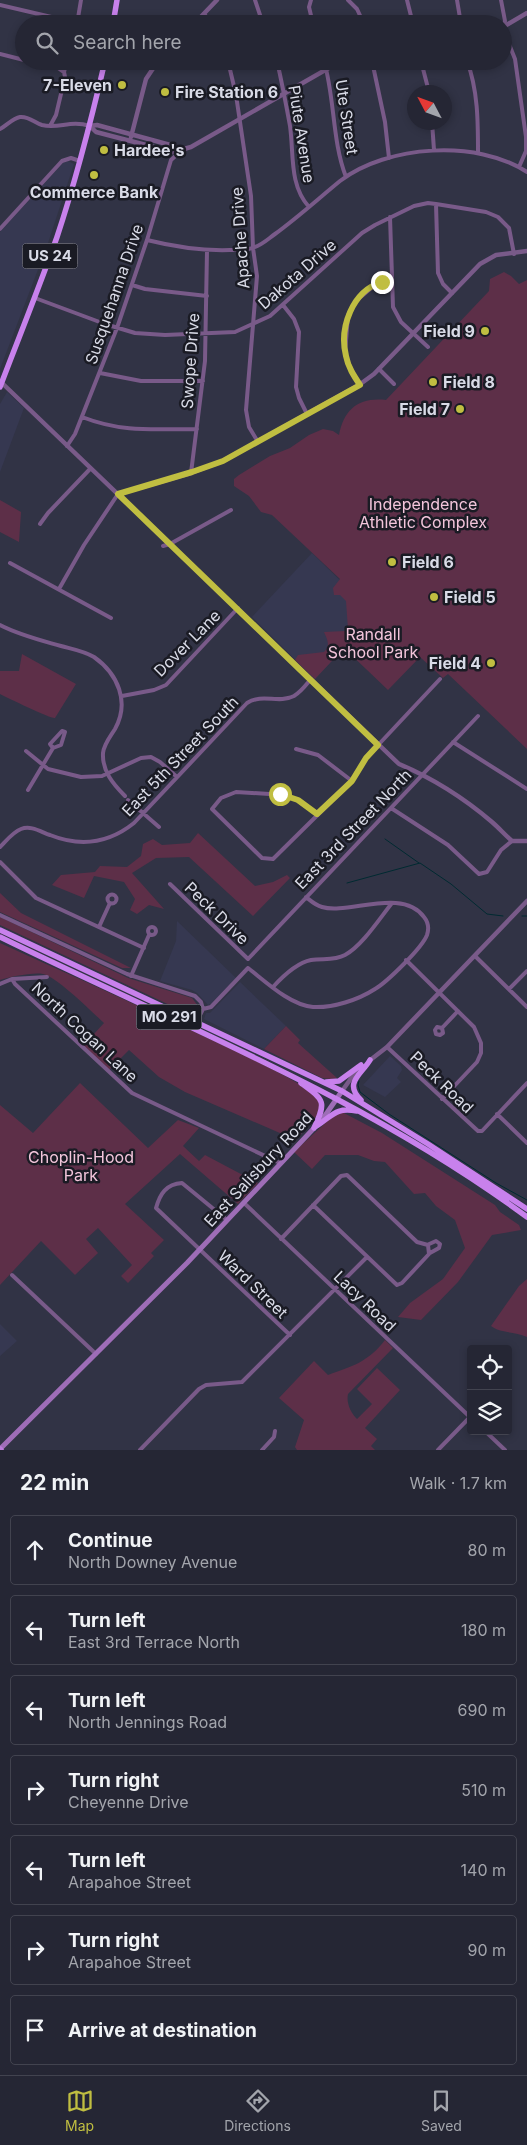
<!DOCTYPE html>
<html lang="en">
<head>
<meta charset="utf-8">
<style>
	body { margin:0; font-family:Inter,sans-serif; background:#313240; color:#f1f3f6 }
	.controls { position:absolute; right:15px; bottom:15px; display:grid; overflow:hidden; border-radius:5px; box-shadow:0 2px 8px #0003 }
	.controls button { width:45px; height:45px; display:grid; place-items:center; padding:0; border:0; border-bottom:1px solid #42434f; background:#252634; color:#f1f3f6; font:25px sans-serif }
	.compass { position:absolute; left:407px; top:85px; width:45px; height:45px; border-radius:50%; background:#252634; box-shadow:0 2px 8px #0003; rotate:311deg }
	.stop { position:absolute; width:15px; height:15px; margin:-11px; border:4px solid #c0be41; border-radius:50%; background:#fff }
	.stop.end { background:#c0be41; border-color:#fff; box-shadow:0 1px 5px #0008 }
	.list { margin:0; padding:0; list-style:none }
	h2 { display:flex; justify-content:space-between; align-items:center; height:65px; margin:0; padding:0 20px; font-size:21px }
	h2 small { font-size:16px; font-weight:400; color:#a3a5ac }
	.list li { display:grid; grid-template-columns:32px 1fr auto; gap:15px; align-items:center; box-sizing:border-box; height:70px; margin:0 10px 10px; padding:0 10px; border:1px solid #42434f; border-radius:5px }
	.list b { display:block; font-size:19px; white-space:nowrap }
	.list p { margin:0; font-size:16px; white-space:nowrap; color:#a3a5ac }
	.list em { font-size:16px; font-style:normal; color:#a3a5ac }
	.icon { flex:none; width:28px; height:28px; fill:none; stroke:currentColor; stroke-width:2; stroke-linecap:round; stroke-linejoin:round }
	.map { position:relative; flex:none; width:527px; height:1450px; overflow:hidden }
	.search { position:absolute; background:#252634; box-shadow:0 2px 8px #0003; left:15px; right:15px; top:15px; height:55px; display:flex; align-items:center; gap:12px; box-sizing:border-box; padding:0 18px; border-radius:28px; color:#a3a5ac; font-size:19px }
	.sheet { height:625px; background:#252634 }
	nav { display:flex; justify-content:space-around; align-items:center; box-sizing:border-box; height:70px; border-top:1px solid #42434f; background:#252634; font-size:14px; color:#a3a5ac }
	nav a { display:grid; justify-items:center; gap:2px }
	nav .on { color:#c0be41 }
	.map>svg:first-child { display:block }
</style>
</head>
<body>
<div class="map">
<svg width="527" height="1450" viewBox="0 0 527 1450">
	<rect width="100%" height="100%" fill="#313345"/>
	<path fill="#363851" d="M68,161L74,164L47,246L0,369V232L63,163Z
		M7,392L24,408L0,472V404Z
		M312,553L419,657L347,645L315,679L252,617Z
		M177,921L236,978L211,1004L208,1005L197,993L192,990L160,981L176,941Z
		M240,982L286,1026L264,1049L204,1019L206,1013H210Z
		M390,1056L401,1066L402,1070L397,1078L401,1082L385,1097L363,1085Z
		M0,1324L17,1341L0,1356Z"/>
	<path fill="#5d2f48" d="M504,272L511,276L519,284L527,280V749L448,674L443,678L420,657L388,690L344,648L315,679L295,660L298,655L324,652C331,645 327,639 324,632L345,631L348,629L346,601L340,595H334L333,588L340,579L272,515L261,512L249,496L234,486V479L239,475L270,456L290,448L309,435L323,429L333,431L339,435C344,409 359,397 386,400L489,291L490,279Z
		M0,500L21,512L19,542L0,532Z
		M22,654L76,684L55,718C51,719 8,698 0,694V671H19Z
		M198,833L255,886L273,882L287,875L290,878L253,916L189,857L156,858L132,873L164,909L149,905L137,914L130,910L135,899L124,882L94,876L84,898L52,885L61,875L95,872L100,866L127,867L141,856L143,844L153,839L162,845L190,843Z
		M0,893L21,913L131,968H122L0,912Z
		M0,917L128,978L192,998L198,1006L197,1013L193,1016L0,925Z
		M0,943C77,978 155,1013 231,1049C253,1060 305,1083 320,1100L319,1113L296,1140L185,1092L159,1077L129,1050L109,1070L83,1046L104,1023C92,1012 57,977 43,974C33,972 9,977 0,980Z
		M286,1026L300,1040L298,1043L337,1078L331,1079L322,1078L264,1049Z
		M80,1083L148,1148L178,1120L199,1128L183,1146L199,1161L205,1155L258,1183L238,1204L180,1154L125,1204L164,1240L151,1253L154,1256L128,1283L121,1276L132,1265L98,1228L86,1239L98,1253L75,1275L41,1241L0,1285V1105L33,1133Z
		M342,1112L382,1133L495,1205L500,1212L519,1225L521,1230L492,1235L458,1282L421,1320L398,1317L410,1303L443,1279L465,1248L455,1220L436,1206L425,1193L414,1194L385,1162L374,1161L358,1155H325L312,1169L294,1152L334,1115Z
		M527,1279V1337C515,1331 502,1334 491,1326L519,1286Z
		M385,1340L393,1348L348,1394C346,1403 351,1413 357,1419L372,1404L357,1389L377,1368L400,1390L365,1428L377,1439L371,1446L375,1450H297L295,1447L304,1420L279,1398L314,1361L328,1375C353,1366 368,1362 385,1340Z"/>
	<g fill="none" stroke-linecap="round" stroke-linejoin="round">
		<path stroke="#002a31" stroke-width="1" d="M385,839L419,863
			M347,883L420,863L451,884L487,914L503,916
			M522,916H527
			M359,1081L358,1085L360,1092L389,1114L496,1183L527,1200"/>
		<path stroke="#795a89" stroke-width="4" d="M255,0L263,24
			M311,0L309,7L313,24
			M348,0L357,9L364,24
			M407,0L413,24
			M457,0L461,24
			M501,0L505,21L503,29L515,59L526,137V151L519,167
			M0,5L77,23
			M204,14L213,24
			M77,24L81,0
			M0,54L24,60
			M31,61L57,67L64,72
			M228,61L236,95L251,196L253,248L257,276L246,410L249,427L258,442
			M277,61C282,83 286,104 290,126C294,154 289,185 309,207
			M324,61C335,99 332,141 346,177
			M372,61L385,122L389,158
			M421,61L429,92
			M467,61C478,90 478,122 478,152
			M432,122L434,150
			M50,126L56,115L65,77L64,72L67,61
			M0,129C6,126 13,118 20,117C29,116 35,123 42,125C59,129 70,120 90,126
			M436,204L438,273L443,284L452,293
			M390,217L393,307L401,322L428,347
			M0,229L62,161L71,158L80,161
			M147,240C175,247 201,251 230,250C237,250 245,251 252,248C261,246 268,239 275,234C297,218 318,199 340,181C387,145 477,139 527,172
			M132,285L145,289L207,296
			M35,298L105,324L135,333L165,335L235,332L270,316L362,233L375,225L414,206L428,203L436,204L486,212L498,217L509,228L514,254
			M283,305L294,319L299,332L296,387L299,398L307,414
			M379,369L394,384
			M100,373L141,381H203
			M359,385L350,367L345,354L348,315L356,301L376,284L392,280
			M82,417C123,433 154,429 197,429
			M67,446L75,434L117,328L147,240L171,160L181,151
			M191,473L205,361L207,251
			M40,524L48,513L90,469
			M163,546L170,544L231,510
			M10,563L111,618
			M59,589L84,545L118,494
			M0,625C19,635 40,640 61,646C72,649 84,651 94,657C118,674 130,702 115,729C110,737 104,744 103,753C102,771 113,784 125,796
			M122,696L154,690L166,685L238,608
			M62,731L65,732L61,745L53,748L50,744Z
			M453,742L527,789
			M296,749L318,755L352,781
			M26,751L48,769L81,777L102,776L141,758L151,757L160,762L177,777
			M28,790L53,748
			M128,800L159,827
			M391,808L448,845L479,874L487,872L501,850L512,841
			M317,814L297,800L285,795L236,792L221,798L212,809L262,858L273,859L352,781L366,758L440,679
			M0,847C6,841 13,832 21,829C31,825 41,832 50,835C80,847 109,843 134,823L247,703C263,693 278,704 294,696C301,692 306,685 311,679
			M0,862L36,898L144,948
			M170,884L248,959
			M107.5 899a4.5 4.5 0 1 1 9 0a4.5 4.5 0 1 1-9 0Z
			M0,915L127,974L195,996L201,1002L203,1009
			M99,927L110,903
			M148 931a4 4 0 1 1 8 0a4 4 0 1 1-8 0Z
			M475,956L527,1007
			M248,959L478,716
			M406,960L474,1027L481,1043V1053L477,1062L442,1099
			M248,968C266,982 290,1005 313,1007C333,1008 358,1000 375,989C387,982 422,948 427,935C429,929 428,922 424,917C402,887 348,915 322,907C315,905 311,901 306,897
			M131,976L149,935
			M12,979L15,984L132,1093L280,1163
			M0,984L12,979L47,977
			M273,987C283,976 296,963 311,960C323,958 334,961 345,955C362,946 380,918 392,903
			M509,989L527,971
			M196,1023L203,1009L211,1007L248,968
			M442,1028L437,1027L435,1030L436,1034L440,1035L443,1033L442,1028L458,1011
			M387,1047L478,1131H482L527,1083
			M497,1114L527,1143
			M244,1203L471,1418
			M227,1220L182,1183C166,1184 160,1194 156,1208L290,1335
			M281,1239L341,1176L347,1175L417,1242L428,1245L429,1254L402,1283L397,1285L313,1205
			M427,1245L436,1241L440,1244L439,1248L430,1253
			M12,1275L96,1354
			M485,1431L505,1450
			M140,1450L199,1389L206,1385L242,1382L367,1257
			M262,1450L274,1437L275,1431
			M438,1450L471,1416"/>
		<path stroke="#795a89" stroke-width="4.5" d="M194,24L217,0
			M503,27L527,13
			M90,126L96,132L173,152L191,147L341,61
			M90,126L97,125L174,146L181,151
			M131,137L146,79L158,61
			M2,383L399,764C432,778 465,799 492,822C499,828 505,835 512,841H527
			M118,494L191,473L223,461L359,385L374,374L480,264L496,255L527,251
			M369,1061L387,1047L527,901
			M342,1091L357,1070"/>
		<path stroke="#9e6db7" stroke-width="5" d="M322,1120L342,1091
			M0,1449L187,1263L316,1126"/>
		<path stroke="#bb7bdb" stroke-width="5.5" d="M0,1449L1,1450"/>
		<path stroke="#c881ec" stroke-width="5.5" d="M113,24L117,0
			M0,387C19,337 39,288 57,237C76,180 91,121 105,61
			M0,930L342,1091L428,1144L527,1209
			M0,937C181,1026 363,1096 527,1217
			M326,1082L339,1081L361,1065
			M301,1083C324,1100 327,1101 314,1128
			M361,1100C343,1083 362,1074 370,1060
			M315,1127C333,1116 334,1107 357,1111"/>
	</g>
	<g fill="none" stroke-linecap="round" stroke-linejoin="round">
		<path stroke="#c0be41" stroke-width="6" d="M280,794L298,800L317,814L352,781L366,758L378,745L118,494L192,472L223,461L360,385C354,376 348,367 346,356C339,328 352,291 382,282"/>
	</g>
	<g fill="#c0be41" stroke="#1a1b24" stroke-width="2">
		<circle cx="122" cy="85" r="5"/>
		<circle cx="165" cy="92" r="5"/>
		<circle cx="104" cy="150" r="5"/>
		<circle cx="94" cy="175" r="5"/>
		<circle cx="485" cy="331" r="5"/>
		<circle cx="433" cy="382" r="5"/>
		<circle cx="460" cy="409" r="5"/>
		<circle cx="392" cy="562" r="5"/>
		<circle cx="434" cy="597" r="5"/>
		<circle cx="491" cy="663" r="5"/>
	</g>
	<g text-anchor="middle" stroke-width="5" stroke-linejoin="round" paint-order="stroke">
		<g fill="#1a1b24" stroke="#a0a1ac" stroke-width="1">
			<rect x="22.5" y="243.5" width="55" height="25" rx="4"/>
			<rect x="136.5" y="1004.5" width="65" height="25" rx="4"/>
		</g>
		<g font-size="15" font-weight="bold" fill="#d9dbe7">
			<text x="50" y="261">US 24</text>
			<text x="169" y="1022">MO 291</text>
		</g>
		<g font-size="16" font-weight="bold" fill="#d9dbe7" stroke="#1a1b24" text-anchor="start">
			<text x="112" y="91" text-anchor="end">7-Eleven</text>
			<text x="175" y="98">Fire Station 6</text>
			<text x="114" y="156">Hardee's</text>
			<text x="94" y="198" text-anchor="middle">Commerce Bank</text>
			<text x="475" y="337" text-anchor="end">Field 9</text>
			<text x="443" y="388">Field 8</text>
			<text x="450" y="415" text-anchor="end">Field 7</text>
			<text x="402" y="568">Field 6</text>
			<text x="444" y="603">Field 5</text>
			<text x="481" y="669" text-anchor="end">Field 4</text>
		</g>
		<g font-size="16" fill="#d9dbe7" stroke="#1a1b24">
			<text transform="translate(347 117) rotate(81)" y="6">Ute Street</text>
			<text transform="translate(302 134) rotate(81)" y="6">Piute Avenue</text>
			<text transform="translate(240 238) rotate(-94)" y="6">Apache Drive</text>
			<text transform="translate(297 274) rotate(-41)" y="6">Dakota Drive</text>
			<text transform="translate(114 294) rotate(-71)" y="6">Susquehanna Drive</text>
			<text transform="translate(190 361) rotate(-86)" y="6">Swope Drive</text>
			<text transform="translate(187 643) rotate(-45)" y="6">Dover Lane</text>
			<text transform="translate(180 756) rotate(-46)" y="6">East 5th Street South</text>
			<text transform="translate(353 829) rotate(-46)" y="6">East 3rd Street North</text>
			<text transform="translate(217 913) rotate(44)" y="6">Peck Drive</text>
			<text transform="translate(85 1032) rotate(43)" y="6">North Cogan Lane</text>
			<text transform="translate(442 1082) rotate(44)" y="6">Peck Road</text>
			<text transform="translate(258 1169) rotate(-47)" y="6">East Salisbury Road</text>
			<text transform="translate(253 1284) rotate(44)" y="6">Ward Street</text>
			<text transform="translate(365 1301) rotate(44)" y="6">Lacy Road</text>
		</g>
		<g font-size="16" fill="#f3c5db" stroke="#1a1b24">
			<text x="423" y="510">Independence<tspan x="423" dy="18">Athletic Complex</tspan></text>
			<text x="373" y="640">Randall<tspan x="373" dy="18">School Park</tspan></text>
			<text x="81" y="1163">Choplin-Hood<tspan x="81" dy="18">Park</tspan></text>
		</g>
	</g>
</svg>
<div class="controls">
<button><svg class="icon" aria-label="locate" viewBox="0 0 24 24"><circle cx="12" cy="12" r="6"/><path d="M12 2v4M12 18v4M2 12h4M18 12h4"/></svg></button>
<button><svg class="icon" aria-label="layers" viewBox="0 0 24 24"><path d="M12 4l9 5-9 5-9-5zM3 14l9 5 9-5"/></svg></button>
</div>
<svg class="compass" viewBox="-18 -18 36 36"><path d="M0-13l5 13h-10z" fill="#e53935"/><path d="M0 13l5-13h-10z" fill="#a3a5ac"/></svg>
<div class="stop" style="left:280px;top:794px"></div>
<div class="stop end" style="left:382px;top:282px"></div>
<div class="search"><svg class="icon" aria-label="search" viewBox="0 0 24 24"><circle cx="10" cy="10" r="6"/><path d="M15 15l6 6"/></svg>Search here</div>
</div>
<section class="sheet">
<h2>22 min<small>Walk · 1.7 km</small></h2>
<ul class="list">
<li><svg class="icon" aria-label="ahead" viewBox="0 0 24 24"><path d="M12 20V5M6 11l6-6 6 6"/></svg><div><b>Continue</b><p>North Downey Avenue</p></div><em>80 m</em></li>
<li><svg class="icon" aria-label="left" viewBox="0 0 24 24"><path d="M17 20v-9H6M10 6l-5 5 5 5"/></svg><div><b>Turn left</b><p>East 3rd Terrace North</p></div><em>180 m</em></li>
<li><svg class="icon" aria-label="left" viewBox="0 0 24 24"><path d="M17 20v-9H6M10 6l-5 5 5 5"/></svg><div><b>Turn left</b><p>North Jennings Road</p></div><em>690 m</em></li>
<li><svg class="icon" aria-label="right" viewBox="0 0 24 24"><path d="M7 20v-9h11M14 6l5 5-5 5"/></svg><div><b>Turn right</b><p>Cheyenne Drive</p></div><em>510 m</em></li>
<li><svg class="icon" aria-label="left" viewBox="0 0 24 24"><path d="M17 20v-9H6M10 6l-5 5 5 5"/></svg><div><b>Turn left</b><p>Arapahoe Street</p></div><em>140 m</em></li>
<li><svg class="icon" aria-label="right" viewBox="0 0 24 24"><path d="M7 20v-9h11M14 6l5 5-5 5"/></svg><div><b>Turn right</b><p>Arapahoe Street</p></div><em>90 m</em></li>
<li><svg class="icon" aria-label="arrive" viewBox="0 0 24 24"><path d="M6 21V4h12l-3 4 3 4H6"/></svg><div><b>Arrive at destination</b></div></li>
</ul>
</section>
<nav>
<a class="on"><svg class="icon" aria-label="map" viewBox="0 0 24 24"><path d="M3 6l6-2 6 2 6-2v14l-6 2-6-2-6 2zM9 4v14M15 6v14"/></svg>Map</a>
<a><svg class="icon" aria-label="directions" viewBox="0 0 24 24"><path d="M12 3l9 9-9 9-9-9zM9 14v-3h6M13 9l2 2-2 2"/></svg>Directions</a>
<a><svg class="icon" aria-label="saved" viewBox="0 0 24 24"><path d="M7 4h10v16l-5-4-5 4z"/></svg>Saved</a>
</nav>
</body>
</html>
